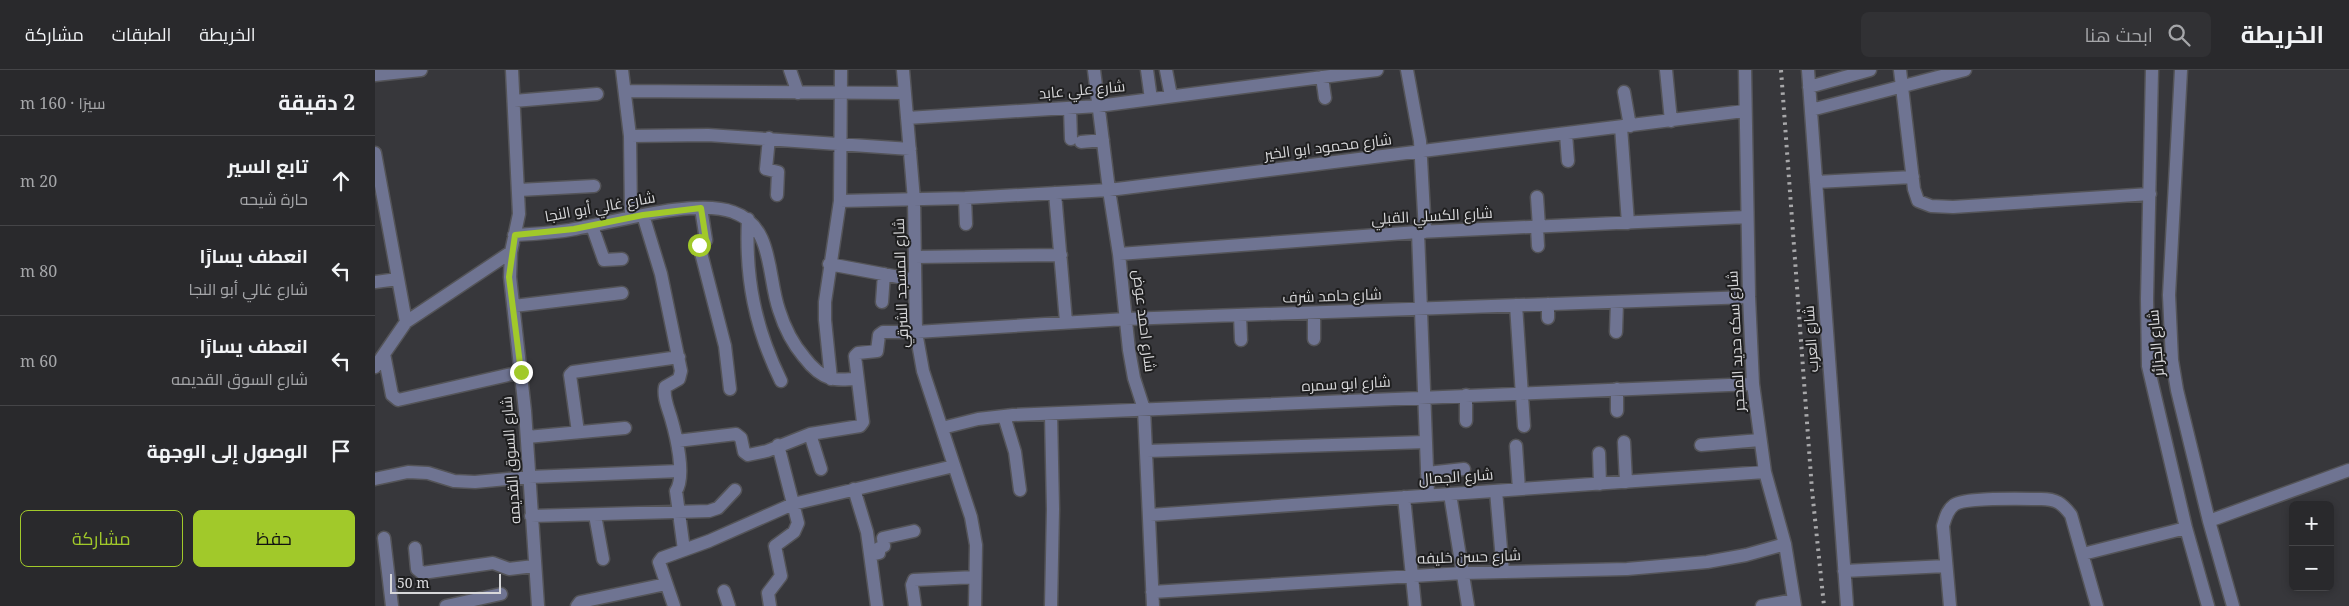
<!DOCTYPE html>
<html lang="ar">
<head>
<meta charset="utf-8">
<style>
	body { margin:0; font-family:"Noto Serif",Cairo,serif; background:#313134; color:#f1f3f6; direction:rtl }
	.controls { position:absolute; right:15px; bottom:15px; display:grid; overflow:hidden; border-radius:8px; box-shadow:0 2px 8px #0003 }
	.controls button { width:45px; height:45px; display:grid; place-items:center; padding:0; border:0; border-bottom:1px solid #454548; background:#29292c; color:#f1f3f6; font:25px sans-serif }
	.scale { position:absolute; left:15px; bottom:12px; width:111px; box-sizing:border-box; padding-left:5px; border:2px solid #d8d8da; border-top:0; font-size:14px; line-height:18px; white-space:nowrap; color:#d8d8da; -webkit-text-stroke:4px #1f1f20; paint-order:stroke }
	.stop { position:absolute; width:15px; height:15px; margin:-11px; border:4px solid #a1c92a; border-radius:50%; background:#fff }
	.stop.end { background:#a1c92a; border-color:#fff; box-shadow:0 1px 5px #0008 }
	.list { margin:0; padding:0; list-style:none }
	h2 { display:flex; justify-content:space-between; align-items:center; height:65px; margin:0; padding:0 20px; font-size:21px }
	h2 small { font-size:16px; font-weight:400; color:#a5a6a9 }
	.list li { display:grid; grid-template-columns:32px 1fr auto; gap:15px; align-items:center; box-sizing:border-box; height:90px; padding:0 20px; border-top:1px solid #454548 }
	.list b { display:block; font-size:19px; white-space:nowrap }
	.list p { margin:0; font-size:16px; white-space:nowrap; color:#a5a6a9 }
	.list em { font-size:16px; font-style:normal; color:#a5a6a9 }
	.actions { display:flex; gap:10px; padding:15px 20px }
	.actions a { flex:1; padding:11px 0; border:1px solid #a1c92a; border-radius:8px; text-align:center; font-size:18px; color:#a1c92a }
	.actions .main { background:#a1c92a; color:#111 }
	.icon { flex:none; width:28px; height:28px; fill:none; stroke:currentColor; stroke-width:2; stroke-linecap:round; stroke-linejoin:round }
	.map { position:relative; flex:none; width:1974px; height:536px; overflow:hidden; direction:ltr }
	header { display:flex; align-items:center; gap:30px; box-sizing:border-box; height:70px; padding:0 25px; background:#29292c; border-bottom:1px solid #454548 }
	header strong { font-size:24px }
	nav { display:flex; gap:28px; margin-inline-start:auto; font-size:18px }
	.search { width:350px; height:45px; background:#313134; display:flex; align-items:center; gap:12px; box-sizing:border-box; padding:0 18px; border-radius:8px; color:#a5a6a9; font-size:19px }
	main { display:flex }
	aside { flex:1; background:#29292c }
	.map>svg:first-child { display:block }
</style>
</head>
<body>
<header>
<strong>الخريطة</strong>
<div class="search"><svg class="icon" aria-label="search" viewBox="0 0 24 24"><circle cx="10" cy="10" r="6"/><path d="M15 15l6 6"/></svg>ابحث هنا</div>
<nav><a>الخريطة</a><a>الطبقات</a><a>مشاركة</a></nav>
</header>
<main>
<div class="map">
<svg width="1974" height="536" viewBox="0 0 1974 536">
	<rect width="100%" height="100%" fill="#37373b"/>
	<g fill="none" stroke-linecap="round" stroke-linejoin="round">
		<defs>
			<path id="minor" d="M137,0L144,144L136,182L135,207L150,341L163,536
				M247,0L255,66L256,147
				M415,0L423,23
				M528,0L539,130L541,262L548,301L596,447L601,475L600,536
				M719,0L734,120L744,184L754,280L759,308L769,339L778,536
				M772,0L776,29
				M791,0L796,26
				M1032,0L1045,71L1050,162
				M1291,0L1296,51
				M1370,0L1374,227L1378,314L1390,402L1410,474L1420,536
				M1433,0L1472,536
				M1525,0L1539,119L1543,131L1556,136L1578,137L1775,124
				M1777,0L1772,229L1773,296L1811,458L1833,536
				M1806,0L1794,225L1797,290L1802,320L1834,451L1858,536
				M0,5L46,0
				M947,7L950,28
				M1434,17L1495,0
				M250,21L530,23
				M1249,22L1255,56
				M139,31L222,24
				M695,38L696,69
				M1436,40L1590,0
				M532,48L723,36L1002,0
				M1246,57L1253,153
				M1191,64L1193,91
				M255,66L333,65L535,79
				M394,68L391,99L403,102L402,125
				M706,72L728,70
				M0,83L31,252
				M1441,112L1538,107
				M144,120L219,116
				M680,123L691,252
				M1162,127L1164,157
				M590,128L591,154
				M465,131L590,128L734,120L1369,41
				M326,138L331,170L324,175L350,276L355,319
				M268,145L286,204L306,301L304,309L290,317C288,327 293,338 296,348C301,365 311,406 301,421L309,480
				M373,149C370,208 380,258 406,311
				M217,156L229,190L247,189
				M1162,157L1163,176
				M1043,162L1053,425
				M139,165C160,164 180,163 200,159C240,152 321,128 358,142C399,156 392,206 404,240C409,256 417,273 429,287C435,295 445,305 455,308C463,311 473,309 481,309
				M744,184L1043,162L1372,147
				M540,187L686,185
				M454,194L540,210
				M0,212L23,209
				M507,232L509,204
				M1173,234V248
				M1141,235L1149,356
				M139,236L247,223
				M939,243V269
				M865,245L866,270
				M1241,262L1242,232
				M9,284L17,325L23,330L146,302
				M0,297L31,252L136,182
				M456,309L450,250V232L465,131L466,0
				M1242,319V341
				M1091,325V351
				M629,346L640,382L645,420
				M567,358L603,349L638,345L1378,314
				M203,362L195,305L198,302L304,287
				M435,364L446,399
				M152,367L250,358
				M302,371L361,364L366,368L369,382L373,385L392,381L435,364L485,356L488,352L480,286L483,283L502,281L504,265L508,262H541L751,249L1374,227
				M1249,372L1251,412
				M1326,375L1385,370
				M1141,376L1144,419
				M772,381L1051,372
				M1224,383L1225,414
				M1052,403L1089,399
				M0,409L33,402L53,403L79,411L100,412L154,407L305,401
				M479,419L492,462L502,536
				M1121,421L1128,502
				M1075,424L1093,536
				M1029,427L1040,536
				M220,445L228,489
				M775,445L1390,402
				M156,446L334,441L343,438L360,420
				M1834,451L1974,400
				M9,468L17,536
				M40,478L42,499L47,503L118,493L134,499L159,496
				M1708,484L1811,458
				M496,485L504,483V478L509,476L508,468L539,461
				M1469,501L1571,496
				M349,521L354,536
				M777,522L1088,503L1252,499L1332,492L1371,485L1410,474
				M71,536L126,524
				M202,536L205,532L291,514
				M299,536L284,492L287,488L334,471L418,434L579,396
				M395,536L393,523L406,506L400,476L419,462L423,453L403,375
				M540,536L537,515L539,510L600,507
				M676,536L678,439L676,344
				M1387,536L1419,530
				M1575,536L1568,456C1570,449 1572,440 1579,435C1589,427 1650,429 1666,429C1681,429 1687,433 1696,445L1722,536"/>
		</defs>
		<use href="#minor" stroke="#545458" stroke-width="15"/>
		<use href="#minor" stroke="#6f7492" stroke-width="12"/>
		<path stroke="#a8a8aa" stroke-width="4" stroke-dasharray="2.5 5" stroke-linecap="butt" d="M1406,0L1437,420L1449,536"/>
	</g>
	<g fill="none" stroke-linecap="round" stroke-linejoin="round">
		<path stroke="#a1c92a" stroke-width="6" d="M146,302L134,207L140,165L199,159L268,145L326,138L331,170L324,175"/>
	</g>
	<g text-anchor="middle" stroke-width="4" stroke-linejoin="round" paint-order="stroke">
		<g font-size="15" fill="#d8d8da" stroke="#1f1f20">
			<text transform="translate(707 20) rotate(-5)" y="5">شارع علي عابد</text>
			<text transform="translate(953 77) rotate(-7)" y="5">شارع محمود ابو الخير</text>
			<text transform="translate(225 137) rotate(-10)" y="5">شارع غالي أبو النجا</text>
			<text transform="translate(1057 146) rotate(-3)" y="5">شارع الكسلي القبلي</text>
			<text transform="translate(526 213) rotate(-92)" y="5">شارع المسجد الشرقي</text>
			<text transform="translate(957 226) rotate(-2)" y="5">شارع حامد شرف</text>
			<text transform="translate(769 251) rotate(83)" y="5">شارع احمد عوض</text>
			<text transform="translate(1436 269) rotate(-94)" y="5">شارع العرب</text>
			<text transform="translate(1361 271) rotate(-93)" y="5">شارع سكه حديد المحجر</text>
			<text transform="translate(1781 273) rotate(-95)" y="5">شارع الجزائر</text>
			<text transform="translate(971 314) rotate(-3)" y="5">شارع ابو سمره</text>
			<text transform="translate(136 390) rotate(-94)" y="5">شارع السوق القديمه</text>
			<text transform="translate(1081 407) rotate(-4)" y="5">شارع الجمال</text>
			<text transform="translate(1094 487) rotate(-2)" y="5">شارع حسن خليفه</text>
		</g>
	</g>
</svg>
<div class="controls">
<button>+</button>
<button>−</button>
</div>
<div class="scale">50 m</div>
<div class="stop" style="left:324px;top:175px"></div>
<div class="stop end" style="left:146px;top:302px"></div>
</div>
<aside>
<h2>2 دقيقة<small>سيرًا · 160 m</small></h2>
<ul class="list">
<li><svg class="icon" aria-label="ahead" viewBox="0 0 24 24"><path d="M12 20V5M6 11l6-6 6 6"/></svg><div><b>تابع السير</b><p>حارة شيحه</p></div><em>20 m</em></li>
<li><svg class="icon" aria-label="left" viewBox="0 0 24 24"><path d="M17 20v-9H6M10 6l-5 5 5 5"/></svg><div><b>انعطف يسارًا</b><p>شارع غالي أبو النجا</p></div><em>80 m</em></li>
<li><svg class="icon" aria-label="left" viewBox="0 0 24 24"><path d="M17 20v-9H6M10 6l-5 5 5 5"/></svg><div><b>انعطف يسارًا</b><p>شارع السوق القديمه</p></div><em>60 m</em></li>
<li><svg class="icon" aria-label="arrive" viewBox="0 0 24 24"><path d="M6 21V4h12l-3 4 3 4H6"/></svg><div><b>الوصول إلى الوجهة</b></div></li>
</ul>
<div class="actions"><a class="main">حفظ</a><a>مشاركة</a></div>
</aside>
</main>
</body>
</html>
